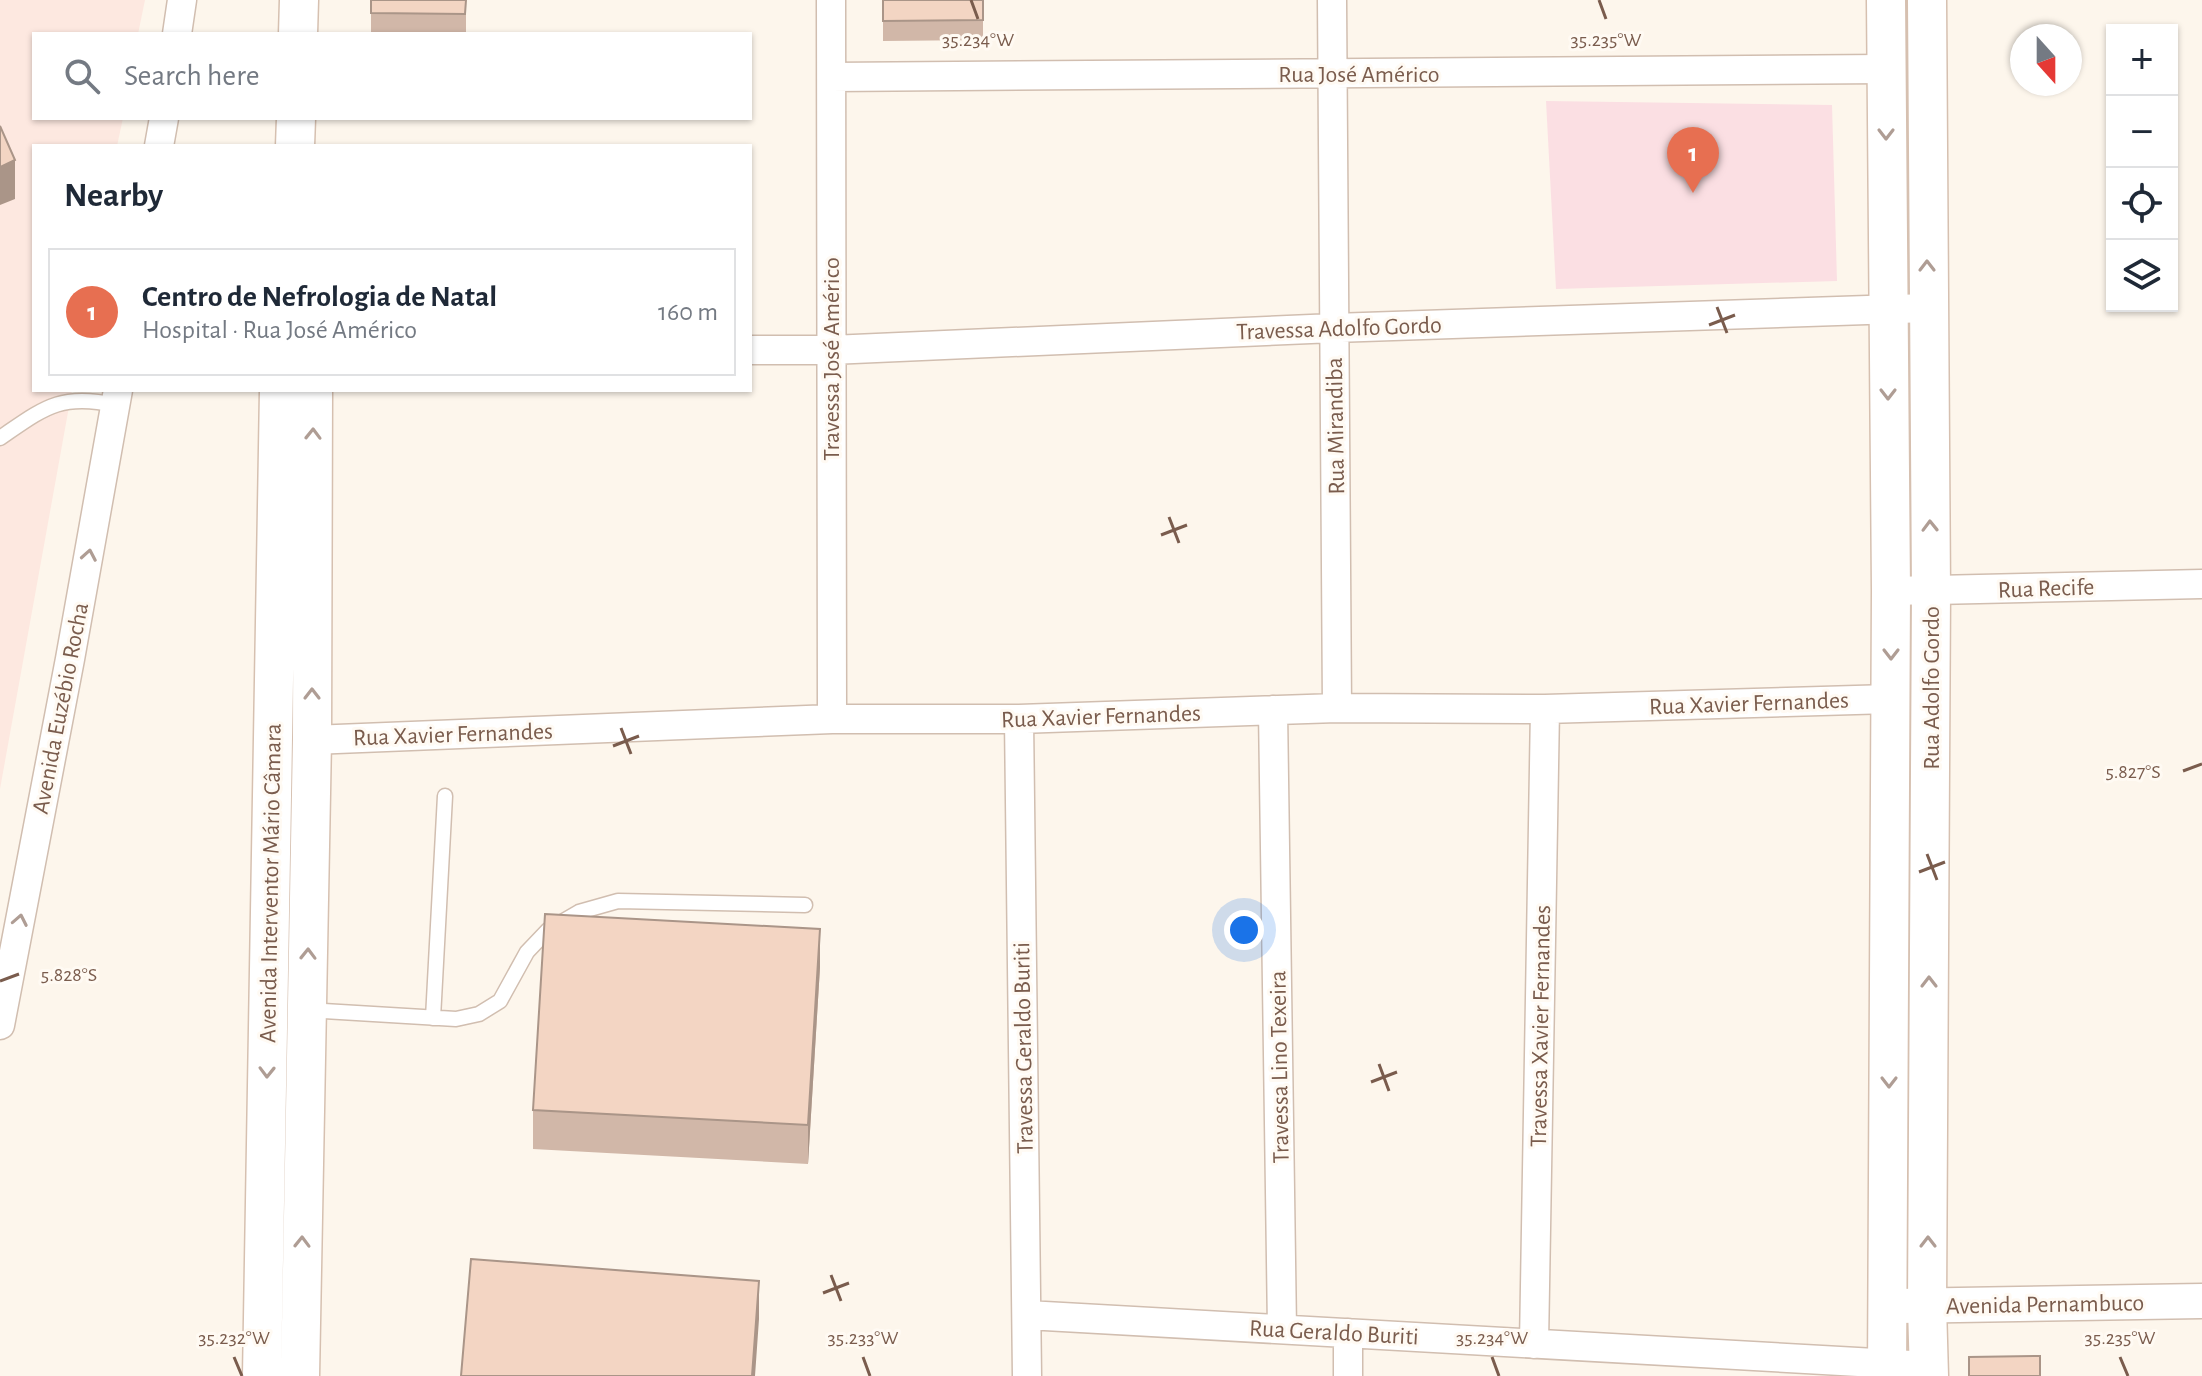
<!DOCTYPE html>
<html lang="en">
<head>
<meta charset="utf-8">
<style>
	body { margin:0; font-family:"Alegreya Sans",sans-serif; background:#f6f6f7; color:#1f2937 }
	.controls { position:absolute; right:24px; top:24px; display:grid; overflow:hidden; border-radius:0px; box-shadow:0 2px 6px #0004 }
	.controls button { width:72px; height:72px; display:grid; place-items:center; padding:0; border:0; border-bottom:2px solid #e0e1e3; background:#fff; color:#1f2937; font:40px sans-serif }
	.compass { position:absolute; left:2010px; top:24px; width:72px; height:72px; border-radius:50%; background:#fff; box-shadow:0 2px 6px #0004; rotate:159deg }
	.you { position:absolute; left:1244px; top:930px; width:28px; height:28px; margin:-20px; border:6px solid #fff; border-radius:50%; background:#1a73e8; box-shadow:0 0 0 12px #1a73e833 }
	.badge { display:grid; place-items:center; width:52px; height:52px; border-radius:50%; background:#e76f51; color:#fff; font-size:26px; font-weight:700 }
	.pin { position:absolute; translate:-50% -66px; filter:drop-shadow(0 2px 4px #0008) }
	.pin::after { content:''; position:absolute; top:42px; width:28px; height:24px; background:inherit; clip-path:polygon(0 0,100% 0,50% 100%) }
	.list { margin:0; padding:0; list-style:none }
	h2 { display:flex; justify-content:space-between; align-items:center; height:104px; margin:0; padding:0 32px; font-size:34px }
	h2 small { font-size:26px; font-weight:400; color:#747a83 }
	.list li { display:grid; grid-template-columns:52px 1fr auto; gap:24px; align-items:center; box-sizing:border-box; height:128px; margin:0 16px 16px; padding:0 16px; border:2px solid #e0e1e3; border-radius:0px }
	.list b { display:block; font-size:30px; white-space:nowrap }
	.list p { margin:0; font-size:26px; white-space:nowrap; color:#747a83 }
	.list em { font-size:26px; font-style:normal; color:#747a83 }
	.icon { flex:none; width:44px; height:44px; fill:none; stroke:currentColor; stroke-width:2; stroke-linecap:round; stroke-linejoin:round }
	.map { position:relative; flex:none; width:2202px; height:1376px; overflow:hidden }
	.search { position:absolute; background:#fff; box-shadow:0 2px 6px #0004; left:32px; top:32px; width:720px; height:88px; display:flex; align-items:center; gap:20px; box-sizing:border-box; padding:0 28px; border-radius:0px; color:#747a83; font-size:30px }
	.panel { position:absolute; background:#fff; box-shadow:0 2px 6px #0004; left:32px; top:144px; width:720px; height:248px; border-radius:0px }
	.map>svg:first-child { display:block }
</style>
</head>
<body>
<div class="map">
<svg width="2202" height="1376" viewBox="0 0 2202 1376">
	<rect width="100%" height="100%" fill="#fdf6ec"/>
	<path fill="#fde8e0" d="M0,0H145L138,34H34V118H123L117,146H34V390H72L0,789Z"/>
	<path fill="#fbdfe3" d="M1546,101L1832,105L1837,281L1556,289Z"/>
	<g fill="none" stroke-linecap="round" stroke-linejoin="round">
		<defs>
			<path id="service" d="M0,438C44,408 60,393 115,405
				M307,1010L456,1019L479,1014L500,1001L527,952L548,930L579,912L618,901L805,905
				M433,1018L445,796"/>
			<path id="minor" d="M831,0L832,719
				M1332,0L1337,708
				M177,34L182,0
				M832,77L1886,69
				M159,146L164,118
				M750,350H831L1334,328L1927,308
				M1891,591L2202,584
				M1273,710L1282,1329
				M1019,719L1027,1376
				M312,740L832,719H1019L1337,708L1545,709L1890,699
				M0,1025L70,659L118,390
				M1027,1315L1929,1366
				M1348,1333V1376
				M1534,1344L1545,709"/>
			<path id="tertiary" d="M1898,1306L2202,1301"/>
			<path id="secondary" d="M1886,0L1891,591L1887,1376
				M1927,0L1931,591L1927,1306L1929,1376
				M298,34L299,0
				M295,146L296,118
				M262,1376L279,390
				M300,1376L312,740L313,390"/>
		</defs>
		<use href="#service" stroke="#d1beb0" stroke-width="17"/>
		<use href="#minor" stroke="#d1beb0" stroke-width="31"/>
		<use href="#tertiary" stroke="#d1beb0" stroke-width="37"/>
		<use href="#secondary" stroke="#d6c0b0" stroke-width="41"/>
		<use href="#service" stroke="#fff" stroke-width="14"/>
		<use href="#minor" stroke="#fff" stroke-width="28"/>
		<use href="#tertiary" stroke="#fff" stroke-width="34"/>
		<use href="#secondary" stroke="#fff" stroke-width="38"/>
	</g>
	<path fill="#d1b7a8" d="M371,0H466V34H371Z
		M883,0H983V40L883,41Z
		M820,967L808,1164L533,1149V1110Z"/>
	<path fill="#aa9588" d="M15,160V199L0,205V167Z
		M820,929V967L808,1164V1125Z
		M759,1281V1319L755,1376H752Z"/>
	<path fill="#f3d5c3" stroke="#aa9588" stroke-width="2" d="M371,0H466L465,14L371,13Z
		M883,0H983V20L883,21Z
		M0,126L15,160L0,167Z
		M545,914L820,929L808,1125L533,1110Z
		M471,1259L759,1281L752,1376H461Z
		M2040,1356V1376H1969V1357Z"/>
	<defs><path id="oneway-chevron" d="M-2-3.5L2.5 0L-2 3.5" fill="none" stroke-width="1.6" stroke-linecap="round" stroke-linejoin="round" transform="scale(2)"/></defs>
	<g stroke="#af9d94">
		<use href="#oneway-chevron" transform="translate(1886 134) rotate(90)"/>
		<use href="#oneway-chevron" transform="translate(1927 266) rotate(-90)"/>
		<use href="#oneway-chevron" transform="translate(1888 394) rotate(90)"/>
		<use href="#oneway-chevron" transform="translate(313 434) rotate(-89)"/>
		<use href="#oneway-chevron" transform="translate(1930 526) rotate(-91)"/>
		<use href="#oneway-chevron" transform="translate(89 555) rotate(-80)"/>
		<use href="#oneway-chevron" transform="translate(1891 654) rotate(90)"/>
		<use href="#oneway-chevron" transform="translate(312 694) rotate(-90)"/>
		<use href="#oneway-chevron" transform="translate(20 920) rotate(-79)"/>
		<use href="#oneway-chevron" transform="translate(308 954) rotate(-89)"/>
		<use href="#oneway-chevron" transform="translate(1929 982) rotate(-90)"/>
		<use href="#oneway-chevron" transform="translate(267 1072) rotate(91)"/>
		<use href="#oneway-chevron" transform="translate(1889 1082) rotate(90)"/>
		<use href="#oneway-chevron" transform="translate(302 1242) rotate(-89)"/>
		<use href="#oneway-chevron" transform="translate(1928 1242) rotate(-90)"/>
	</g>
	<path fill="none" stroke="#7a5c4d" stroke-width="3" d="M971,0L978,19M1599,0L1606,19M1717,307L1727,333M1709,325L1735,315M1169,517L1179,543M1161,535L1187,525M621,728L631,754M613,746L639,736M2183,771L2202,764M1927,854L1937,880M1919,872L1945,862M0,981L19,974M1379,1064L1389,1091M1371,1082L1397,1072M831,1275L841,1301M823,1293L849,1283M234,1357L242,1376M863,1357L870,1376M1492,1357L1499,1376M2120,1357L2128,1376"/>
	<g text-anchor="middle" stroke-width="6" stroke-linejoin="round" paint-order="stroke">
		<g font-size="24" fill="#7a5c4d" stroke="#fffaf3">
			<text x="1359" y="82">Rua José Américo</text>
			<text transform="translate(1339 328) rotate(-2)" y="8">Travessa Adolfo Gordo</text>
			<text transform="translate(831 359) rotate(-90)" y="8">Travessa José Américo</text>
			<text transform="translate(1335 426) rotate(-91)" y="8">Rua Mirandiba</text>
			<text transform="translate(2046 588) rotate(-2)" y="8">Rua Recife</text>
			<text transform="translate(1931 688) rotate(-90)" y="8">Rua Adolfo Gordo</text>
			<text transform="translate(1749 703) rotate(-2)" y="8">Rua Xavier Fernandes</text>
			<text transform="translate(60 708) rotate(-79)" y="8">Avenida Euzébio Rocha</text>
			<text transform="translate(1101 716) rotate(-2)" y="8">Rua Xavier Fernandes</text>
			<text transform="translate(453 734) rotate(-2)" y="8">Rua Xavier Fernandes</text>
			<text transform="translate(270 883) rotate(-89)" y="8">Avenida Interventor Mário Câmara</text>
			<text transform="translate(1540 1026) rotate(-89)" y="8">Travessa Xavier Fernandes</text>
			<text transform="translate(1023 1048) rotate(-91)" y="8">Travessa Geraldo Buriti</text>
			<text transform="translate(1279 1067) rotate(-91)" y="8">Travessa Lino Texeira</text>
			<text transform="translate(2045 1304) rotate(-1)" y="8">Avenida Pernambuco</text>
			<text transform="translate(1334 1332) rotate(3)" y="8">Rua Geraldo Buriti</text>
		</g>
	</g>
	<g font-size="20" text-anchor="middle" fill="#7a5c4d" stroke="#fffaf3" stroke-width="6" stroke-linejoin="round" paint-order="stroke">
		<text x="978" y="46">35.234°W</text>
		<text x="1606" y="46">35.235°W</text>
		<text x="2133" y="778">5.827°S</text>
		<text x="69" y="981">5.828°S</text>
		<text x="234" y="1344">35.232°W</text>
		<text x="863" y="1344">35.233°W</text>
		<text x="1492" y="1344">35.234°W</text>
		<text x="2120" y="1344">35.235°W</text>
	</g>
</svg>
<div class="controls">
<button>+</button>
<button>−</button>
<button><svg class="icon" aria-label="locate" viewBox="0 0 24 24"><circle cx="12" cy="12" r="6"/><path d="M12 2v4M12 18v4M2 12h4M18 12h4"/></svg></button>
<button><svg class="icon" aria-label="layers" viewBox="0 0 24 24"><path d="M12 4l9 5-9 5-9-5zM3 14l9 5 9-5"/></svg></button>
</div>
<svg class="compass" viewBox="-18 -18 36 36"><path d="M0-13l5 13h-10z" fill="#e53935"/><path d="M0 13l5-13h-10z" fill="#747a83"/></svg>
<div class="you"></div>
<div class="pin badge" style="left:1693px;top:193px">1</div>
<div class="search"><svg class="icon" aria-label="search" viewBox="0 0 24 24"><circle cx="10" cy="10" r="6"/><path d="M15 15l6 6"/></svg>Search here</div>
<section class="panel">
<h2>Nearby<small></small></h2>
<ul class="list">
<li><span class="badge">1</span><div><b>Centro de Nefrologia de Natal</b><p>Hospital · Rua José Américo</p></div><em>160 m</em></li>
</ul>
</section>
</div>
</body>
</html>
